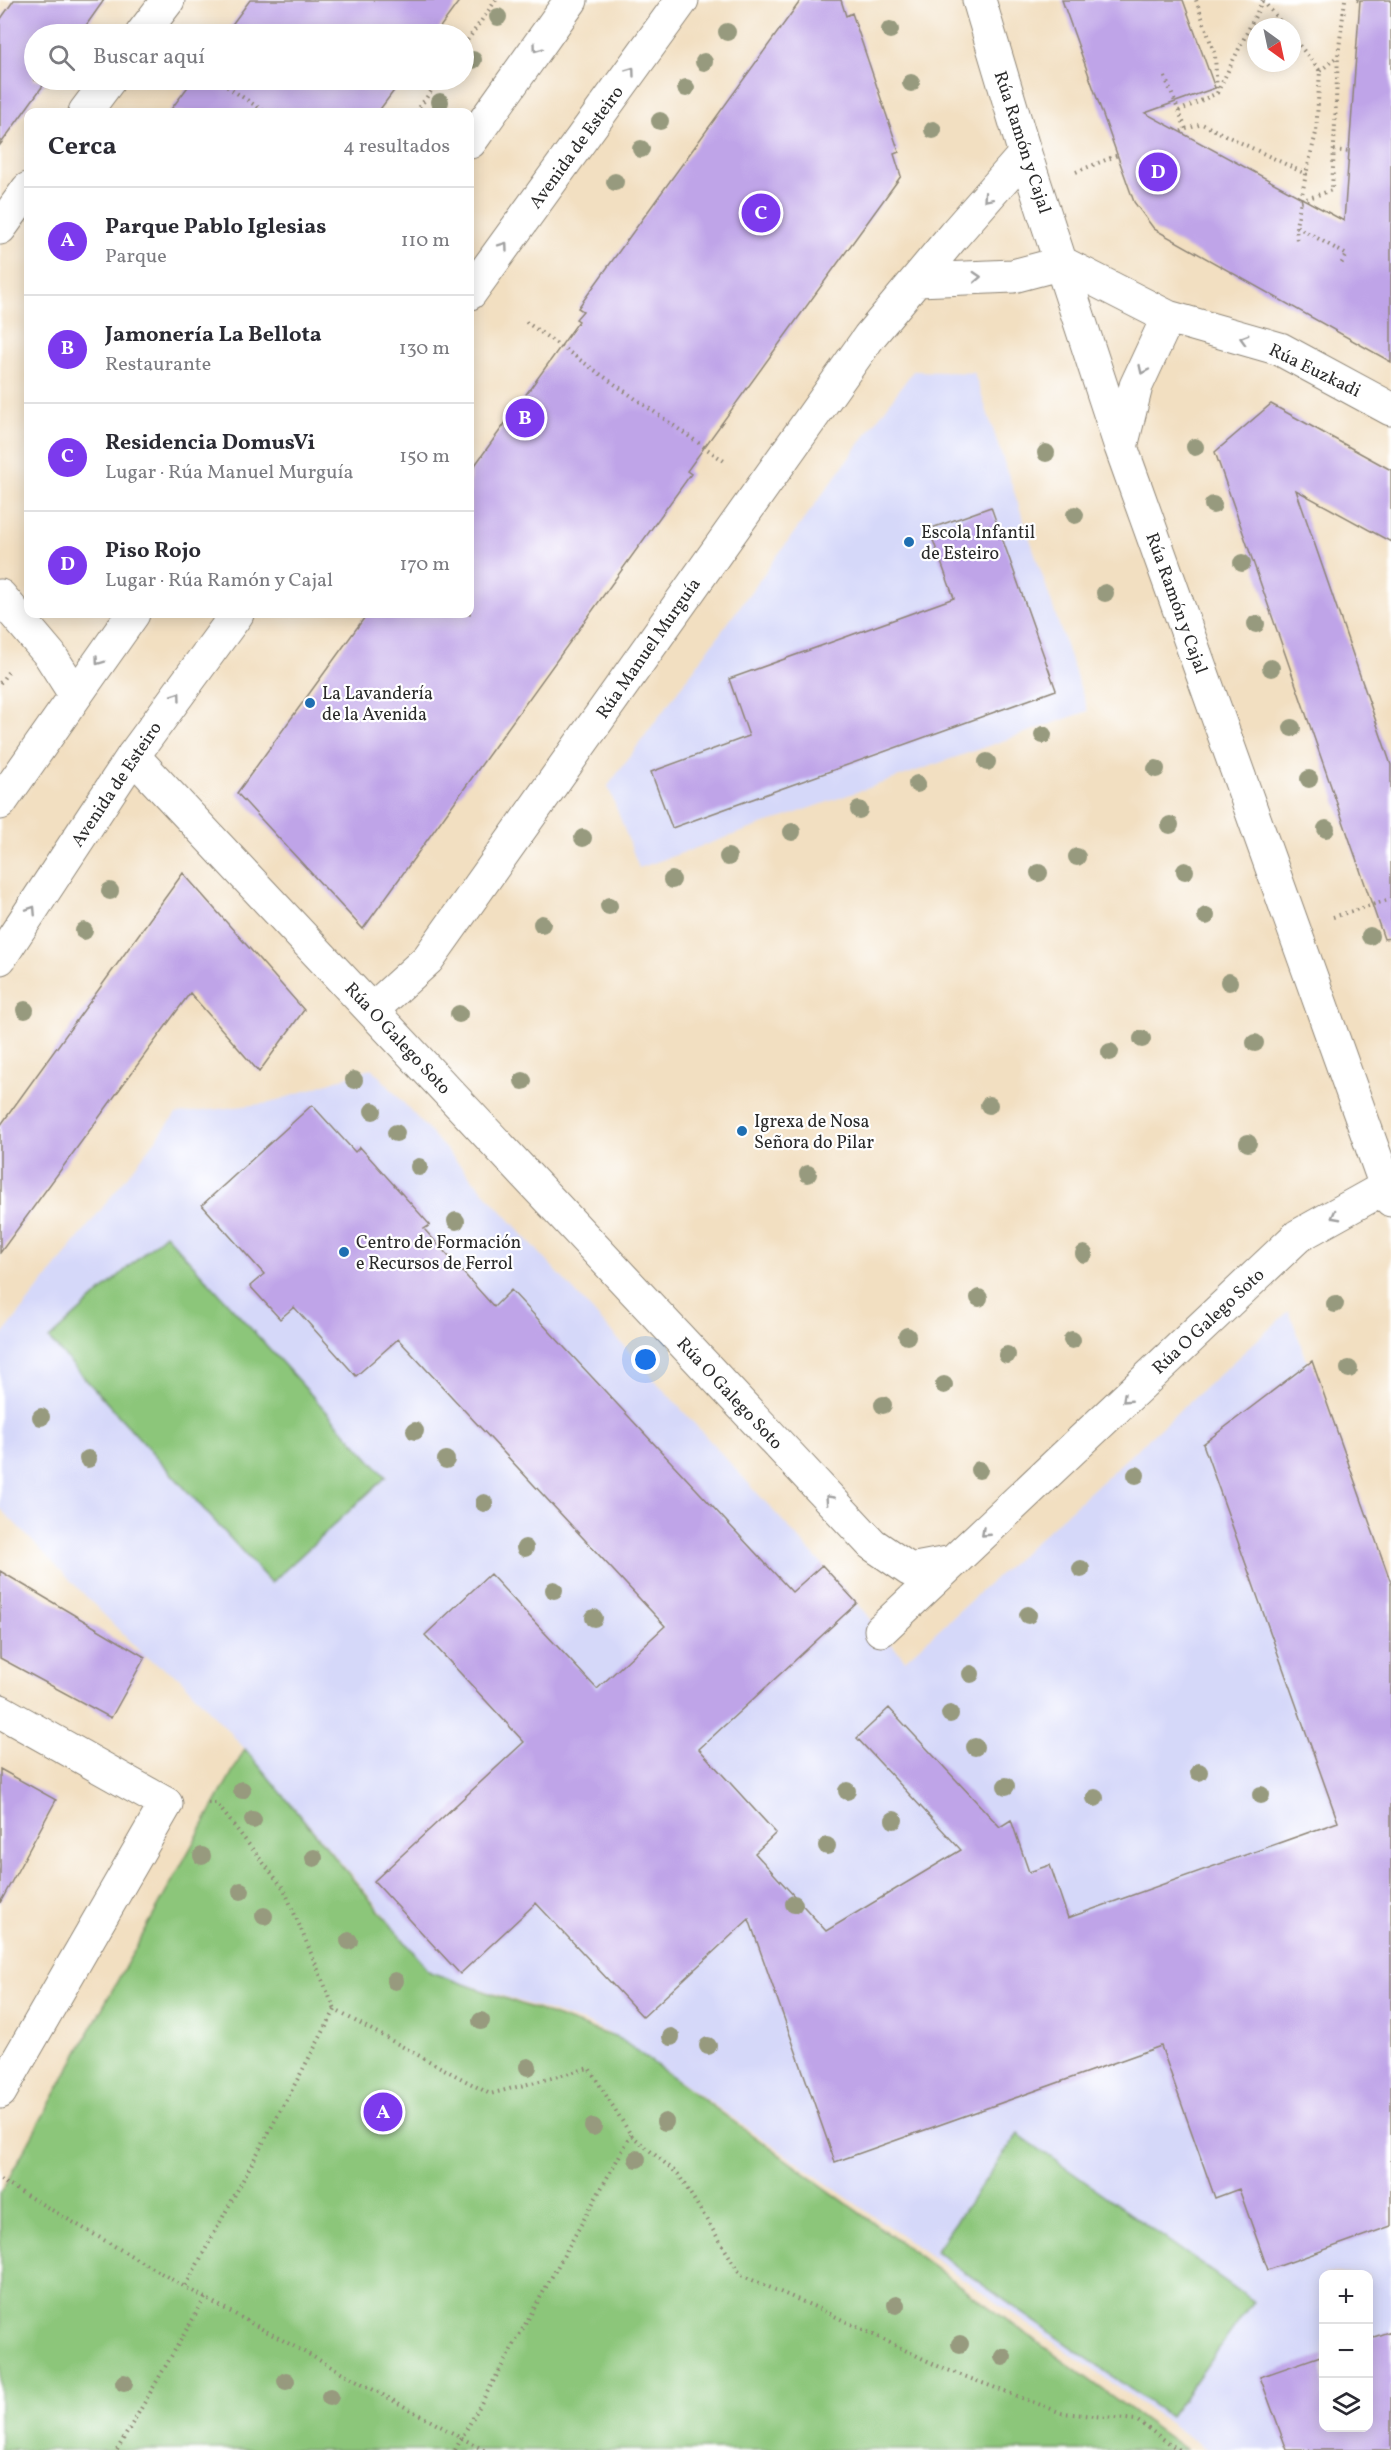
<!DOCTYPE html>
<html lang="es">
<head>
<meta charset="utf-8">
<style>
	body { margin:0; font-family:Vollkorn,serif; background:#f2f2f3; color:#2b2b33 }
	.controls { position:absolute; right:18px; bottom:18px; display:grid; overflow:hidden; border-radius:12px; box-shadow:0 3px 15px #0003 }
	.controls button { width:54px; height:54px; display:grid; place-items:center; padding:0; border:0; border-bottom:2px solid #e1e1e2; background:#fff; color:#2b2b33; font:30px sans-serif }
	.compass { position:absolute; left:1247px; top:18px; width:54px; height:54px; border-radius:50%; background:#fff; box-shadow:0 3px 15px #0003; rotate:147deg }
	.you { position:absolute; left:646px; top:1360px; width:21px; height:21px; margin:-15px; border:4px solid #fff; border-radius:50%; background:#1a73e8; box-shadow:0 0 0 9px #1a73e833 }
	.badge { display:grid; place-items:center; width:39px; height:39px; border-radius:50%; background:#7c3aed; color:#fff; font-size:20px; font-weight:700 }
	.pin { position:absolute; translate:-50% -50%; border:3px solid #fff; box-shadow:0 2px 6px #0006 }
	.list { margin:0; padding:0; list-style:none }
	h2 { display:flex; justify-content:space-between; align-items:center; height:78px; margin:0; padding:0 24px; font-size:26px }
	h2 small { font-size:20px; font-weight:400; color:#7c7c81 }
	.list li { display:grid; grid-template-columns:39px 1fr auto; gap:18px; align-items:center; box-sizing:border-box; height:108px; padding:0 24px; border-top:2px solid #e1e1e2 }
	.list b { display:block; font-size:22px; white-space:nowrap }
	.list p { margin:0; font-size:20px; white-space:nowrap; color:#7c7c81 }
	.list em { font-size:20px; font-style:normal; color:#7c7c81 }
	.icon { flex:none; width:33px; height:33px; fill:none; stroke:currentColor; stroke-width:2; stroke-linecap:round; stroke-linejoin:round }
	.map { position:relative; flex:none; width:1391px; height:2450px; overflow:hidden }
	.search { position:absolute; background:#fff; box-shadow:0 3px 15px #0003; left:24px; top:24px; width:450px; height:66px; display:flex; align-items:center; gap:15px; box-sizing:border-box; padding:0 21px; border-radius:33px; color:#7c7c81; font-size:22px }
	.panel { position:absolute; background:#fff; box-shadow:0 3px 15px #0003; left:24px; top:108px; width:450px; height:510px; border-radius:12px }
	.map>svg:first-child { display:block }
</style>
</head>
<body>
<div class="map">
<svg width="1391" height="2450" viewBox="0 0 1391 2450">
	<rect width="100%" height="100%" fill="#fff"/>
	<filter id="ink" filterUnits="userSpaceOnUse"><feTurbulence type="fractalNoise" baseFrequency=".0167" numOctaves="2"/><feDisplacementMap in="SourceGraphic" scale="12" xChannelSelector="R" yChannelSelector="G"/><feConvolveMatrix kernelMatrix="1 2 1 2 8 2 1 2 1" color-interpolation-filters="sRGB"/></filter>
	<filter id="wash" filterUnits="userSpaceOnUse"><feTurbulence type="fractalNoise" baseFrequency=".008" numOctaves="4" result="noise"/><feDisplacementMap in="SourceGraphic" scale="24" xChannelSelector="R" yChannelSelector="G"/><feGaussianBlur stdDeviation="1.35" result="paint"/><feColorMatrix in="noise" values="0 0 0 0 0 0 0 0 0 0 0 0 0 0 0 0 0 1.4 0 .05"/><feComposite in="paint" operator="in"/></filter>
	<g filter="url(#wash)">
		<rect width="100%" height="100%" fill="#f2dfc1"/>
		<path fill="#d5d8f9" fill-rule="evenodd" d="M913,371L974,373L1088,711L639,868L608,786Z
			M372,1068L857,1603L905,1660L1289,1311L1391,1593V2450H1208L620,2039L592,2025L430,1972L361,1886L245,1749L179,1677L145,1657L0,1508V1338L176,1114L270,1103ZM1324,2274H1368V2428H1324Z"/>
		<path fill="#8cc67a" stroke="#5c7852" stroke-width="1.5" d="M165,1234L386,1477L271,1583L49,1339Z
			M245,1749L430,1972L620,2039L1186,2450H0V2194Z
			M1018,2134L1253,2301L1170,2417L935,2251Z"/>
		<g id="blocks">
			<path fill="#bfa4e8" d="M14,0H104L80,34H34V80H47L0,145V20Z
				M250,0H460L435,34H225Z
				M801,0H841L846,16L852,13L899,152L894,154L901,176L687,471L691,474L363,929L237,793L367,614H470V472L579,321L576,319L583,311L578,308Z
				M1062,0H1183L1215,88L1145,113L1344,221L1360,0H1391V362L1154,229L1134,202Z
				M193,80H402L378,112H169Z
				M1271,404L1391,470V542L1296,490L1391,765V938L1384,939L1215,452Z
				M991,507L1056,690L672,828L651,772L749,736L729,679L954,598L929,529Z
				M183,873L304,1010L259,1072L190,993L0,1253V1126Z
				M312,1105L355,1152L360,1147L430,1225L424,1229L494,1307L511,1290L792,1592L822,1565L857,1603L699,1749L776,1833L755,1853L826,1931L961,1850L857,1738L889,1708L1000,1827L1011,1820L1029,1872L1050,1865L1068,1918L1338,1822L1203,1444L1312,1361L1391,1583V2226L1268,2270L1239,2189L1215,2198L1161,2046L835,2162L749,1919L643,2017L536,1903L460,1974L374,1881L524,1742L425,1635L490,1574L597,1689L665,1626L398,1339L356,1376L294,1307L280,1319L250,1286L264,1274L202,1205Z
				M0,1571L145,1657L111,1718L0,1658Z
				M0,1769L56,1800L0,1903Z
				M1391,2331V2450H1287L1260,2377L1323,2355V2427H1368V2339Z"/>
		</g>
	</g>
	<g filter="url(#ink)">
		<use href="#blocks" fill-opacity="0" stroke="#8e8576" stroke-width="1.5"/>
		<g fill="none" stroke-linecap="round" stroke-linejoin="round">
			<defs>
				<path id="minor" d="M979,0L1025,154L1121,447L1391,1200
					M142,34L168,0
					M85,112L109,80
					M0,228L28,189
					M1062,263L1168,317L1280,349L1391,409
					M918,280L1013,276L1062,263
					M1121,447L1136,386L1168,317
					M0,596L50,655L75,694
					M133,756L872,1544L910,1570L953,1562L1298,1236L1386,1187
					M372,1010L428,959L869,337L954,235L1025,154
					M881,1630L953,1562
					M0,1711L166,1804L0,2092"/>
				<path id="major" d="M470,142L571,0
					M470,293L682,0
					M0,803L133,614
					M0,958L133,756L237,614"/>
			</defs>
			<use href="#minor" stroke="#8e8576" stroke-width="35"/>
			<use href="#major" stroke="#8e8576" stroke-width="35"/>
			<path stroke="#8e8576" stroke-width="4" stroke-dasharray="1.5 4.5" stroke-linecap="butt" d="M1196,0L1215,55L1217,93
				M1357,0L1360,1
				M1263,1L1285,27
				M1292,36L1320,71L1316,133L1306,174
				M464,45L496,0
				M1320,71L1338,56
				M1165,77L1186,129L1178,133
				M217,80L265,112
				M1179,111L1217,93L1263,0
				M416,112L439,80
				M1186,129L1202,124L1306,174L1296,226L1347,255L1341,264
				M1334,150L1349,152
				M1076,172L1118,155
				M1301,201L1332,190L1338,56L1345,0
				M1296,226L1297,241
				M526,322L727,463
				M0,683L8,672
				M1333,917L1391,899
				M208,1803H216L284,1889L335,2010
				M0,2180L185,2287
				M117,2450L205,2298
				M455,2450L631,2135
				M484,2450L185,2287L335,2010L490,2094L589,2068L631,2135L678,2174L741,2275L822,2310L940,2367L1062,2413L1136,2420L1179,2450"/>
			<use href="#minor" stroke="#fff" stroke-width="33"/>
			<use href="#major" stroke="#fff" stroke-width="33"/>
		</g>
		<g fill="#979a7e">
			<circle cx="498" cy="17" r="9"/>
			<circle cx="890" cy="30" r="9"/>
			<circle cx="727" cy="32" r="9"/>
			<circle cx="473" cy="60" r="9"/>
			<circle cx="704" cy="62" r="9"/>
			<circle cx="911" cy="83" r="9"/>
			<circle cx="686" cy="88" r="9"/>
			<circle cx="440" cy="102" r="9"/>
			<circle cx="660" cy="121" r="9"/>
			<circle cx="933" cy="130" r="9"/>
			<circle cx="641" cy="149" r="9"/>
			<circle cx="615" cy="182" r="9"/>
			<circle cx="1195" cy="447" r="9"/>
			<circle cx="1046" cy="453" r="9"/>
			<circle cx="1213" cy="505" r="9"/>
			<circle cx="1075" cy="515" r="9"/>
			<circle cx="1242" cy="563" r="9"/>
			<circle cx="1105" cy="593" r="9"/>
			<circle cx="1256" cy="624" r="9"/>
			<circle cx="1271" cy="668" r="9"/>
			<circle cx="1292" cy="728" r="9"/>
			<circle cx="1043" cy="735" r="9"/>
			<circle cx="987" cy="762" r="9"/>
			<circle cx="1156" cy="769" r="9"/>
			<circle cx="1309" cy="779" r="9"/>
			<circle cx="917" cy="784" r="9"/>
			<circle cx="859" cy="810" r="9"/>
			<circle cx="1170" cy="825" r="9"/>
			<circle cx="1326" cy="829" r="9"/>
			<circle cx="792" cy="832" r="9"/>
			<circle cx="583" cy="838" r="9"/>
			<circle cx="728" cy="857" r="9"/>
			<circle cx="1077" cy="857" r="9"/>
			<circle cx="1185" cy="871" r="9"/>
			<circle cx="1039" cy="873" r="9"/>
			<circle cx="672" cy="880" r="9"/>
			<circle cx="110" cy="891" r="9"/>
			<circle cx="609" cy="906" r="9"/>
			<circle cx="1206" cy="916" r="9"/>
			<circle cx="542" cy="924" r="9"/>
			<circle cx="84" cy="931" r="9"/>
			<circle cx="1370" cy="936" r="9"/>
			<circle cx="1229" cy="982" r="9"/>
			<circle cx="25" cy="1010" r="9"/>
			<circle cx="459" cy="1014" r="9"/>
			<circle cx="1142" cy="1039" r="9"/>
			<circle cx="1255" cy="1043" r="9"/>
			<circle cx="1110" cy="1052" r="9"/>
			<circle cx="354" cy="1080" r="9"/>
			<circle cx="523" cy="1081" r="9"/>
			<circle cx="989" cy="1105" r="9"/>
			<circle cx="373" cy="1111" r="9"/>
			<circle cx="396" cy="1133" r="9"/>
			<circle cx="1248" cy="1143" r="9"/>
			<circle cx="419" cy="1167" r="9"/>
			<circle cx="808" cy="1174" r="9"/>
			<circle cx="456" cy="1221" r="9"/>
			<circle cx="1084" cy="1254" r="9"/>
			<circle cx="979" cy="1298" r="9"/>
			<circle cx="1335" cy="1304" r="9"/>
			<circle cx="907" cy="1336" r="9"/>
			<circle cx="1072" cy="1340" r="9"/>
			<circle cx="1007" cy="1355" r="9"/>
			<circle cx="1349" cy="1369" r="9"/>
			<circle cx="944" cy="1385" r="9"/>
			<circle cx="883" cy="1405" r="9"/>
			<circle cx="41" cy="1417" r="9"/>
			<circle cx="415" cy="1431" r="9"/>
			<circle cx="88" cy="1459" r="9"/>
			<circle cx="446" cy="1460" r="9"/>
			<circle cx="979" cy="1470" r="9"/>
			<circle cx="1136" cy="1475" r="9"/>
			<circle cx="484" cy="1503" r="9"/>
			<circle cx="525" cy="1548" r="9"/>
			<circle cx="1081" cy="1569" r="9"/>
			<circle cx="554" cy="1590" r="9"/>
			<circle cx="1028" cy="1615" r="9"/>
			<circle cx="594" cy="1618" r="9"/>
			<circle cx="971" cy="1674" r="9"/>
			<circle cx="950" cy="1714" r="9"/>
			<circle cx="975" cy="1747" r="9"/>
			<circle cx="1199" cy="1772" r="9"/>
			<circle cx="1006" cy="1786" r="9"/>
			<circle cx="242" cy="1790" r="9"/>
			<circle cx="847" cy="1791" r="9"/>
			<circle cx="1261" cy="1795" r="9"/>
			<circle cx="1095" cy="1798" r="9"/>
			<circle cx="253" cy="1820" r="9"/>
			<circle cx="894" cy="1820" r="9"/>
			<circle cx="827" cy="1846" r="9"/>
			<circle cx="202" cy="1856" r="9"/>
			<circle cx="314" cy="1858" r="9"/>
			<circle cx="241" cy="1891" r="9"/>
			<circle cx="794" cy="1904" r="9"/>
			<circle cx="264" cy="1916" r="9"/>
			<circle cx="349" cy="1941" r="9"/>
			<circle cx="395" cy="1981" r="9"/>
			<circle cx="481" cy="2021" r="9"/>
			<circle cx="671" cy="2037" r="9"/>
			<circle cx="708" cy="2046" r="9"/>
			<circle cx="528" cy="2067" r="9"/>
			<circle cx="665" cy="2122" r="9"/>
			<circle cx="593" cy="2127" r="9"/>
			<circle cx="637" cy="2159" r="9"/>
			<circle cx="896" cy="2305" r="9"/>
			<circle cx="960" cy="2344" r="9"/>
			<circle cx="1003" cy="2357" r="9"/>
			<circle cx="286" cy="2381" r="9"/>
			<circle cx="124" cy="2383" r="9"/>
			<circle cx="330" cy="2397" r="9"/>
		</g>
		<defs><path id="oneway-chevron" d="M-2-3.5L2.5 0L-2 3.5" fill="none" stroke-width="1.6" stroke-linecap="round" stroke-linejoin="round" transform="scale(1.5)"/></defs>
		<g stroke="#a0a0a0">
			<use href="#oneway-chevron" transform="translate(537 48) rotate(126)"/>
			<use href="#oneway-chevron" transform="translate(631 71) rotate(-54)"/>
			<use href="#oneway-chevron" transform="translate(987 198) rotate(131)"/>
			<use href="#oneway-chevron" transform="translate(504 246) rotate(-54)"/>
			<use href="#oneway-chevron" transform="translate(977 277) rotate(-3)"/>
			<use href="#oneway-chevron" transform="translate(1244 339) rotate(-164)"/>
			<use href="#oneway-chevron" transform="translate(1143 370) rotate(115)"/>
			<use href="#oneway-chevron" transform="translate(99 661) rotate(126)"/>
			<use href="#oneway-chevron" transform="translate(177 696) rotate(-54)"/>
			<use href="#oneway-chevron" transform="translate(32 910) rotate(-57)"/>
			<use href="#oneway-chevron" transform="translate(1335 1216) rotate(152)"/>
			<use href="#oneway-chevron" transform="translate(1126 1399) rotate(137)"/>
			<use href="#oneway-chevron" transform="translate(829 1499) rotate(-133)"/>
			<use href="#oneway-chevron" transform="translate(985 1533) rotate(137)"/>
		</g>
	</g>
	<g fill="#1f6fb2" stroke="#fff" stroke-width="2">
		<circle cx="909" cy="542" r="6"/>
		<circle cx="310" cy="703" r="6"/>
		<circle cx="742" cy="1131" r="6"/>
		<circle cx="344" cy="1252" r="6"/>
	</g>
	<g text-anchor="middle" stroke-width="4.5" stroke-linejoin="round" paint-order="stroke">
		<g font-size="18" fill="#2b2b2b" stroke="#fff">
			<text transform="translate(1023 142) rotate(72)" y="6">Rúa Ramón y Cajal</text>
			<text transform="translate(576 147) rotate(-54)" y="6">Avenida de Esteiro</text>
			<text transform="translate(1315 370) rotate(26)" y="6">Rúa Euzkadi</text>
			<text transform="translate(1177 603) rotate(70)" y="6">Rúa Ramón y Cajal</text>
			<text transform="translate(648 648) rotate(-55)" y="6">Rúa Manuel Murguía</text>
			<text transform="translate(116 784) rotate(-56)" y="6">Avenida de Esteiro</text>
			<text transform="translate(398 1038) rotate(47)" y="6">Rúa O Galego Soto</text>
			<text transform="translate(1208 1321) rotate(-43)" y="6">Rúa O Galego Soto</text>
			<text transform="translate(730 1393) rotate(47)" y="6">Rúa O Galego Soto</text>
		</g>
		<g font-size="18" fill="#2b2b2b" stroke="#fff" text-anchor="start">
			<text x="921" y="538">Escola Infantil<tspan x="921" dy="21">de Esteiro</tspan></text>
			<text x="322" y="699">La Lavandería<tspan x="322" dy="21">de la Avenida</tspan></text>
			<text x="754" y="1127">Igrexa de Nosa<tspan x="754" dy="21">Señora do Pilar</tspan></text>
			<text x="356" y="1248">Centro de Formación<tspan x="356" dy="21">e Recursos de Ferrol</tspan></text>
		</g>
	</g>
</svg>
<div class="controls">
<button>+</button>
<button>−</button>
<button><svg class="icon" aria-label="layers" viewBox="0 0 24 24"><path d="M12 4l9 5-9 5-9-5zM3 14l9 5 9-5"/></svg></button>
</div>
<svg class="compass" viewBox="-18 -18 36 36"><path d="M0-13l5 13h-10z" fill="#e53935"/><path d="M0 13l5-13h-10z" fill="#7c7c81"/></svg>
<div class="you"></div>
<div class="pin badge" style="left:383px;top:2112px">A</div>
<div class="pin badge" style="left:525px;top:418px">B</div>
<div class="pin badge" style="left:761px;top:213px">C</div>
<div class="pin badge" style="left:1158px;top:172px">D</div>
<div class="search"><svg class="icon" aria-label="search" viewBox="0 0 24 24"><circle cx="10" cy="10" r="6"/><path d="M15 15l6 6"/></svg>Buscar aquí</div>
<section class="panel">
<h2>Cerca<small>4 resultados</small></h2>
<ul class="list">
<li><span class="badge">A</span><div><b>Parque Pablo Iglesias</b><p>Parque</p></div><em>110 m</em></li>
<li><span class="badge">B</span><div><b>Jamonería La Bellota</b><p>Restaurante</p></div><em>130 m</em></li>
<li><span class="badge">C</span><div><b>Residencia DomusVi</b><p>Lugar · Rúa Manuel Murguía</p></div><em>150 m</em></li>
<li><span class="badge">D</span><div><b>Piso Rojo</b><p>Lugar · Rúa Ramón y Cajal</p></div><em>170 m</em></li>
</ul>
</section>
</div>
</body>
</html>
